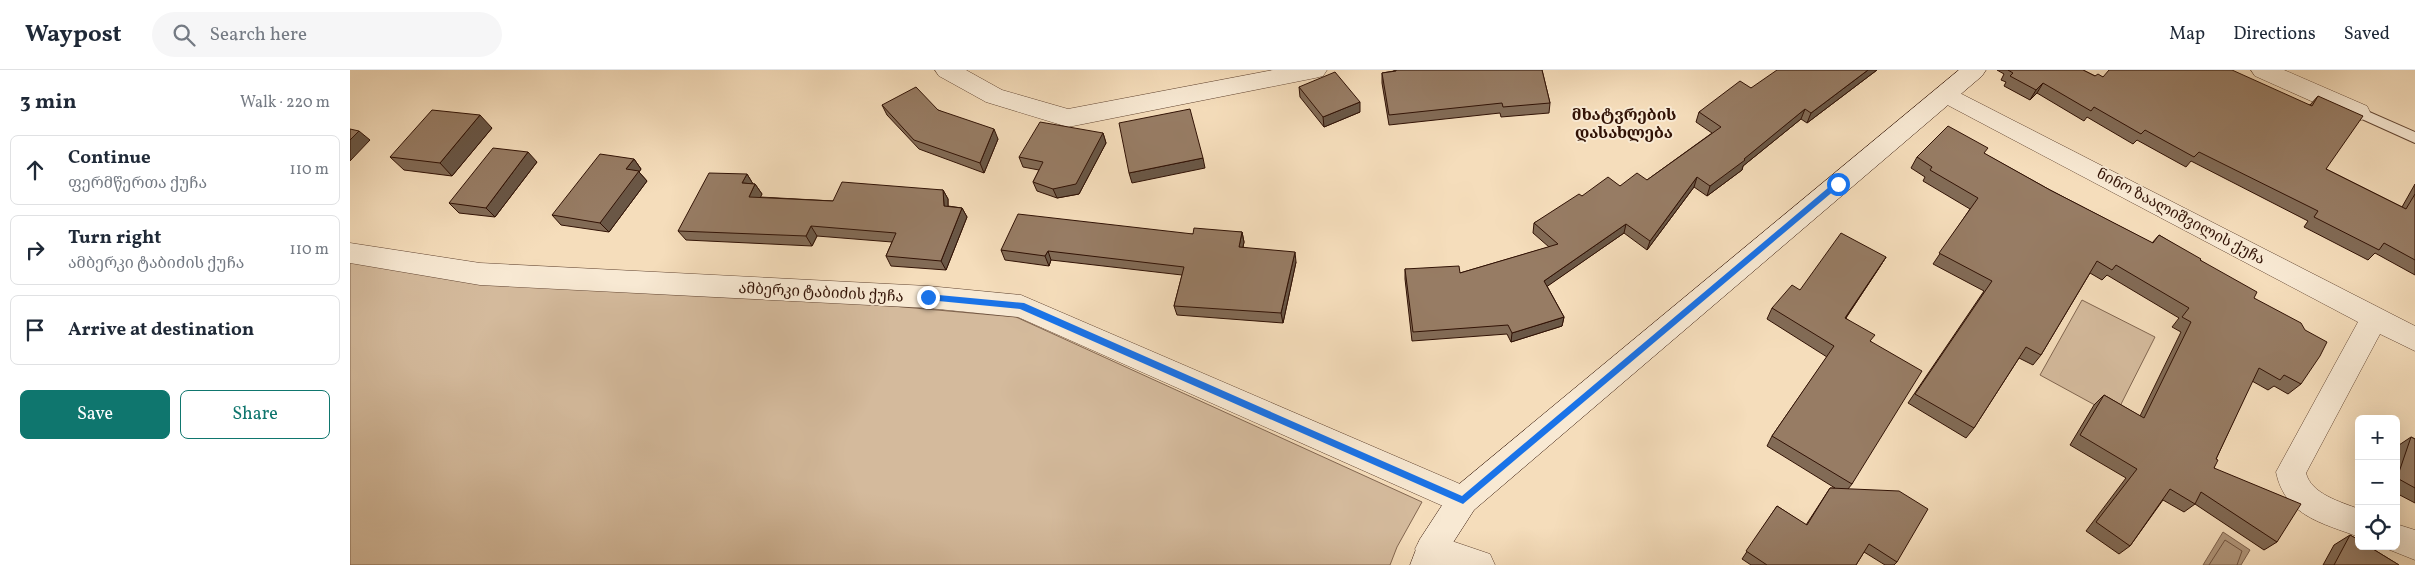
<!DOCTYPE html>
<html lang="en">
<head>
<meta charset="utf-8">
<style>
	body { margin:0; font-family:Vollkorn,"Noto Serif Georgian",serif; background:#f6f6f7; color:#1f2937 }
	.controls { position:absolute; right:15px; bottom:15px; display:grid; overflow:hidden; border-radius:8px; box-shadow:0 5px 20px #0002 }
	.controls button { width:45px; height:45px; display:grid; place-items:center; padding:0; border:0; border-bottom:1px solid #e0e1e3; background:#fff; color:#1f2937; font:25px sans-serif }
	.stop { position:absolute; width:15px; height:15px; margin:-11px; border:4px solid #1a73e8; border-radius:50%; background:#fff }
	.stop.end { background:#1a73e8; border-color:#fff; box-shadow:0 1px 5px #0008 }
	.list { margin:0; padding:0; list-style:none }
	h2 { display:flex; justify-content:space-between; align-items:center; height:65px; margin:0; padding:0 20px; font-size:21px }
	h2 small { font-size:16px; font-weight:400; color:#747a83 }
	.list li { display:grid; grid-template-columns:32px 1fr auto; gap:15px; align-items:center; box-sizing:border-box; height:70px; margin:0 10px 10px; padding:0 10px; border:1px solid #e0e1e3; border-radius:8px }
	.list b { display:block; font-size:19px; white-space:nowrap }
	.list p { margin:0; font-size:16px; white-space:nowrap; color:#747a83 }
	.list em { font-size:16px; font-style:normal; color:#747a83 }
	.actions { display:flex; gap:10px; padding:15px 20px }
	.actions a { flex:1; padding:11px 0; border:1px solid #0f766e; border-radius:8px; text-align:center; font-size:18px; color:#0f766e }
	.actions .main { background:#0f766e; color:#fff }
	.icon { flex:none; width:28px; height:28px; fill:none; stroke:currentColor; stroke-width:2; stroke-linecap:round; stroke-linejoin:round }
	.map { position:relative; flex:none; width:2065px; height:495px; overflow:hidden }
	header { display:flex; align-items:center; gap:30px; box-sizing:border-box; height:70px; padding:0 25px; background:#fff; border-bottom:1px solid #e0e1e3 }
	header strong { font-size:24px }
	nav { display:flex; gap:28px; margin-inline-start:auto; font-size:18px }
	.search { width:350px; height:45px; background:#f6f6f7; display:flex; align-items:center; gap:12px; box-sizing:border-box; padding:0 18px; border-radius:28px; color:#747a83; font-size:19px }
	main { display:flex }
	aside { flex:1; background:#fff }
	.map>svg:first-child { display:block }
</style>
</head>
<body>
<header>
<strong>Waypost</strong>
<div class="search"><svg class="icon" aria-label="search" viewBox="0 0 24 24"><circle cx="10" cy="10" r="6"/><path d="M15 15l6 6"/></svg>Search here</div>
<nav><a>Map</a><a>Directions</a><a>Saved</a></nav>
</header>
<main>
<aside>
<h2>3 min<small>Walk · 220 m</small></h2>
<ul class="list">
<li><svg class="icon" aria-label="ahead" viewBox="0 0 24 24"><path d="M12 20V5M6 11l6-6 6 6"/></svg><div><b>Continue</b><p>ფერმწერთა ქუჩა</p></div><em>110 m</em></li>
<li><svg class="icon" aria-label="right" viewBox="0 0 24 24"><path d="M7 20v-9h11M14 6l5 5-5 5"/></svg><div><b>Turn right</b><p>ამბერკი ტაბიძის ქუჩა</p></div><em>110 m</em></li>
<li><svg class="icon" aria-label="arrive" viewBox="0 0 24 24"><path d="M6 21V4h12l-3 4 3 4H6"/></svg><div><b>Arrive at destination</b></div></li>
</ul>
<div class="actions"><a class="main">Save</a><a>Share</a></div>
</aside>
<div class="map">
<svg width="2065" height="495" viewBox="0 0 2065 495">
	<rect width="100%" height="100%" fill="#f5ddbb"/>
	<filter id="stains"><feTurbulence type="fractalNoise" baseFrequency=".004" numOctaves="4"/><feColorMatrix values="0 0 0 0 .2 0 0 0 0 .09 0 0 0 0 .02 0 0 0 .5 -.17"/></filter>
	<radialGradient id="worn" r=".72"><stop offset=".6" stop-color="#630" stop-opacity="0"/><stop offset="1" stop-color="#630" stop-opacity=".3"/></radialGradient>
	<path fill="#d4ba9c" stroke="#826650" d="M0,188L666,247L1072,432L1047,477L1040,495H0Z
		M1732,230L1805,267L1765,346L1690,305Z"/>
	<path fill="#b2987d" stroke="#7e624d" d="M1873,462L1900,480L1891,495H1853Z"/>
	<g fill="none" stroke-linecap="round" stroke-linejoin="round">
		<path stroke="#725541" stroke-width="1" d="M1859,495L1875,470L1892,481L1887,495"/>
		<defs>
			<path id="lane" d="M2008,37L2065,62V73L2003,45L2001,42L2003,39Z"/>
			<path id="street" d="M585,0H616L652,20L718,39L923,0H977L973,6L965,8L718,57L636,32L589,6Z
				M1901,0H1934L2017,36L2020,42L2017,48L2008,51L1999,48L1905,6Z
				M1596,16L2065,256V281L2030,264L1956,403C1961,424 1991,432 2009,439V467C1972,453 1935,446 1926,402L2008,252L1588,30L1584,24L1588,18Z
				M0,173L130,193L578,216L671,225L1124,420L1128,430L1124,440L1113,444L1102,440L668,247L578,238L130,215L0,193Z
				M2046,454L2065,460V490L2035,478L2034,476H2046Z
				M1081,464L1140,484L1145,495H1085L1070,489L1065,479L1070,469Z"/>
			<path id="secondary" d="M1609,0H1636L1632,6L1124,440L1095,485L1092,495H1060L1070,469L1102,420Z"/>
		</defs>
		<use href="#lane" stroke="#624532" stroke-width="2"/>
		<use href="#street" stroke="#624532" stroke-width="1"/>
		<use href="#secondary" stroke="#311205" stroke-width="1"/>
		<use href="#lane" fill="#f8e9d3" fill-rule="evenodd"/>
		<use href="#street" fill="#f8e9d3" fill-rule="evenodd"/>
		<use href="#secondary" fill="#f8e9d3" fill-rule="evenodd"/>
	</g>
	<path fill="#826b56" stroke="#311205" d="M1044,0H1192L1200,33L1199,43L1151,47L1150,43L1039,55L1032,13V3L1044,1Z
		M1527,0L1457,53L1451,49L1393,96L1392,100L1357,126L1344,117L1297,180L1274,163L1197,216L1214,247L1212,256L1161,272L1157,264L1062,271L1055,209V199L1110,203L1199,177L1183,163L1184,153L1232,126L1270,116L1297,110L1362,63L1346,52L1349,42L1401,18Z
		M1647,0H1733L1745,6L1960,35L1968,26L1976,99L2052,137L2065,114V205L2025,183L2018,190L1954,157L1958,151L1841,91L1836,97L1787,70L1783,74L1737,47L1734,51L1687,23L1680,30L1654,16L1656,12L1651,10L1654,4Z
		M949,17L1010,42L974,57L950,27Z
		M532,35L588,40L648,69L634,103L569,79L537,45Z
		M142,58L102,106L54,100L40,87Z
		M753,63L756,73L729,124L707,128L687,121L683,112L689,100L673,97L669,87Z
		M1635,84L1700,120L1802,173L1809,165L1850,190L1904,228L1951,314L1938,324L1924,316L1918,320L1902,311L1866,389L1864,398L1927,472L1914,480L1845,434L1834,442L1813,430L1780,476L1769,484L1736,461L1776,408L1720,375L1744,335L1754,325L1790,346L1831,262L1822,257L1829,248L1757,205L1752,210L1740,203L1691,285L1683,295L1669,288L1624,358L1616,368L1558,333L1634,221L1583,194L1620,139L1573,111L1575,107L1561,98L1567,87Z
		M284,89L291,99L289,102L297,111L259,162L211,155L202,145Z
		M187,92L145,147L109,143L99,133Z
		M397,104L403,114H405L412,124L410,127L483,131L593,120L598,129V136L612,138L617,147L596,200L541,196L536,186L542,172L467,166L462,176L336,170L328,161Z
		M892,162L894,172L893,177L946,192L933,253L827,245L824,236L832,205L701,190L699,196L655,190L651,180L843,164Z
		M1536,187L1529,198L1496,248L1521,271L1502,414L1498,419L1547,492L1544,495H1535L1514,482L1506,495H1401L1392,489L1427,436L1456,455L1480,418H1485L1417,376L1422,366L1477,287L1417,249L1422,238L1450,220Z
		M2061,367L2065,369V433L2046,423V383L2049,375Z
		M2000,465L2049,495H1973L1984,475Z"/>
	<path fill="#6a5746" stroke="#311205" d="M1518,0H1527L1457,53L1461,43Z
		M1693,13L1687,23L1680,30L1686,20Z
		M1010,32V42L974,57L973,47Z
		M1455,39L1451,49L1393,96L1392,100L1357,126L1360,116Z
		M130,45L142,58L102,106L90,93Z
		M644,59L648,69L634,103L630,93Z
		M9,61L20,70L0,91V70Z
		M753,63L756,73L729,124L707,128L703,119Z
		M178,82L187,92L145,147L136,138Z
		M853,88L855,98L782,113L779,103Z
		M284,89L291,99L289,102L297,111L259,162L250,153L276,99Z
		M397,104L403,114L392,113Z
		M1347,107L1344,117L1297,180L1300,171Z
		M405,114L412,124L406,137L399,127Z
		M593,120L598,129V145L594,136Z
		M612,138L617,147L596,200L591,191Z
		M1276,154L1274,163L1192,220L1194,211Z
		M461,156L467,166L462,176L456,166Z
		M892,162L894,172L891,186L889,177Z
		M698,181L701,190L699,196L695,186Z
		M945,182L946,192L933,253L931,243Z
		M1536,187L1529,198L1489,258L1495,248Z
		M1214,247L1212,256L1161,272L1162,263Z"/>
	<path fill="#977c64" stroke="#311205" d="M1046,0H1192L1200,33L1153,37L1152,33L1039,45L1032,3L1046,1Z
		M1427,0H1518L1461,43L1455,39L1394,89L1395,90L1360,116L1347,107L1300,171L1276,154L1194,211L1214,247L1162,263L1158,255L1063,262L1055,199L1109,196L1110,203L1208,174L1184,153L1229,124L1232,126L1258,107L1270,116L1287,103L1297,110L1371,57L1349,42L1390,11L1401,18Z
		M1658,0H1733L1745,6L1748,4L1753,7L1759,0H1882L1962,36L1968,26L2013,46L1976,99L2056,139L2065,124V190L2034,173L2029,180L1964,147L1968,141L1849,82L1844,87L1795,60L1791,64L1744,37L1741,41L1693,13L1686,20L1660,6L1663,3Z
		M985,2L1010,32L973,47L949,17Z
		M566,17L588,40L644,59L630,93L564,70L532,35Z
		M840,39L853,88L779,103L769,53Z
		M82,40L130,45L90,93L40,87Z
		M690,52L753,63L726,114L703,119L683,112L693,92L669,87Z
		M1598,56L1638,78L1634,83L1700,120L1803,173L1809,165L1851,189L1850,190L1907,222L1904,228L1951,253L1955,260L1977,272L1970,286L1951,314L1934,305L1930,310L1909,298L1866,389L1868,390L1864,398L1951,434L1927,472L1851,422L1845,434L1820,419L1780,476L1746,452L1787,399L1730,365L1754,325L1794,348L1841,252L1832,247L1839,238L1766,195L1762,200L1747,191L1691,285L1676,277L1624,358L1565,324L1642,211L1589,183L1628,128L1580,100L1582,97L1567,87Z
		M0,59L9,61L0,70Z
		M143,78L178,82L136,138L99,133Z
		M250,84L284,89L276,99L289,101L250,153L202,145Z
		M359,103L397,104L392,113L405,114L399,127L483,131L492,112L593,120L594,136L612,138L591,191L536,186L546,163L461,156L456,166L328,161Z
		M668,144L843,164L844,158L892,162L889,177L945,182L931,243L824,236L834,197L698,181L695,186L651,180Z
		M1491,163L1536,187L1495,248L1525,265L1520,271L1572,301L1502,414L1422,366L1484,276L1422,238L1442,215L1450,220Z
		M2061,367L2065,369V418L2047,408Z
		M1480,418L1549,421L1578,439L1547,492L1519,474L1506,495H1417L1396,481L1427,436L1457,455Z
		M2000,465L2009,470V476H2018L2049,495H1984Z"/>
	<path fill="#1a73e8" d="M1485,112L1492,114L1113,434L670,239L578,230L574,227L578,224L674,233L1112,426Z"/>
	<g text-anchor="middle" stroke-width="4" stroke-linejoin="round" paint-order="stroke">
		<g font-size="15" fill="#311205" stroke="#f8e9d3">
			<text transform="translate(1831 146) rotate(28)" y="5">ნინო ზაალიშვილის ქუჩა</text>
			<text transform="translate(471 222) rotate(3)" y="5">ამბერკი ტაბიძის ქუჩა</text>
		</g>
		<g font-size="16" font-weight="bold" fill="#311205" stroke="#f8e9d3">
			<text x="1274" y="50">მხატვრების<tspan x="1274" dy="18">დასახლება</tspan></text>
		</g>
	</g>
	<rect width="100%" height="100%" filter="url(#stains)"/>
	<rect width="100%" height="100%" fill="url(#worn)"/>
</svg>
<div class="controls">
<button>+</button>
<button>−</button>
<button><svg class="icon" aria-label="locate" viewBox="0 0 24 24"><circle cx="12" cy="12" r="6"/><path d="M12 2v4M12 18v4M2 12h4M18 12h4"/></svg></button>
</div>
<div class="stop" style="left:1488px;top:114px"></div>
<div class="stop end" style="left:578px;top:227px"></div>
</div>
</main>
</body>
</html>
